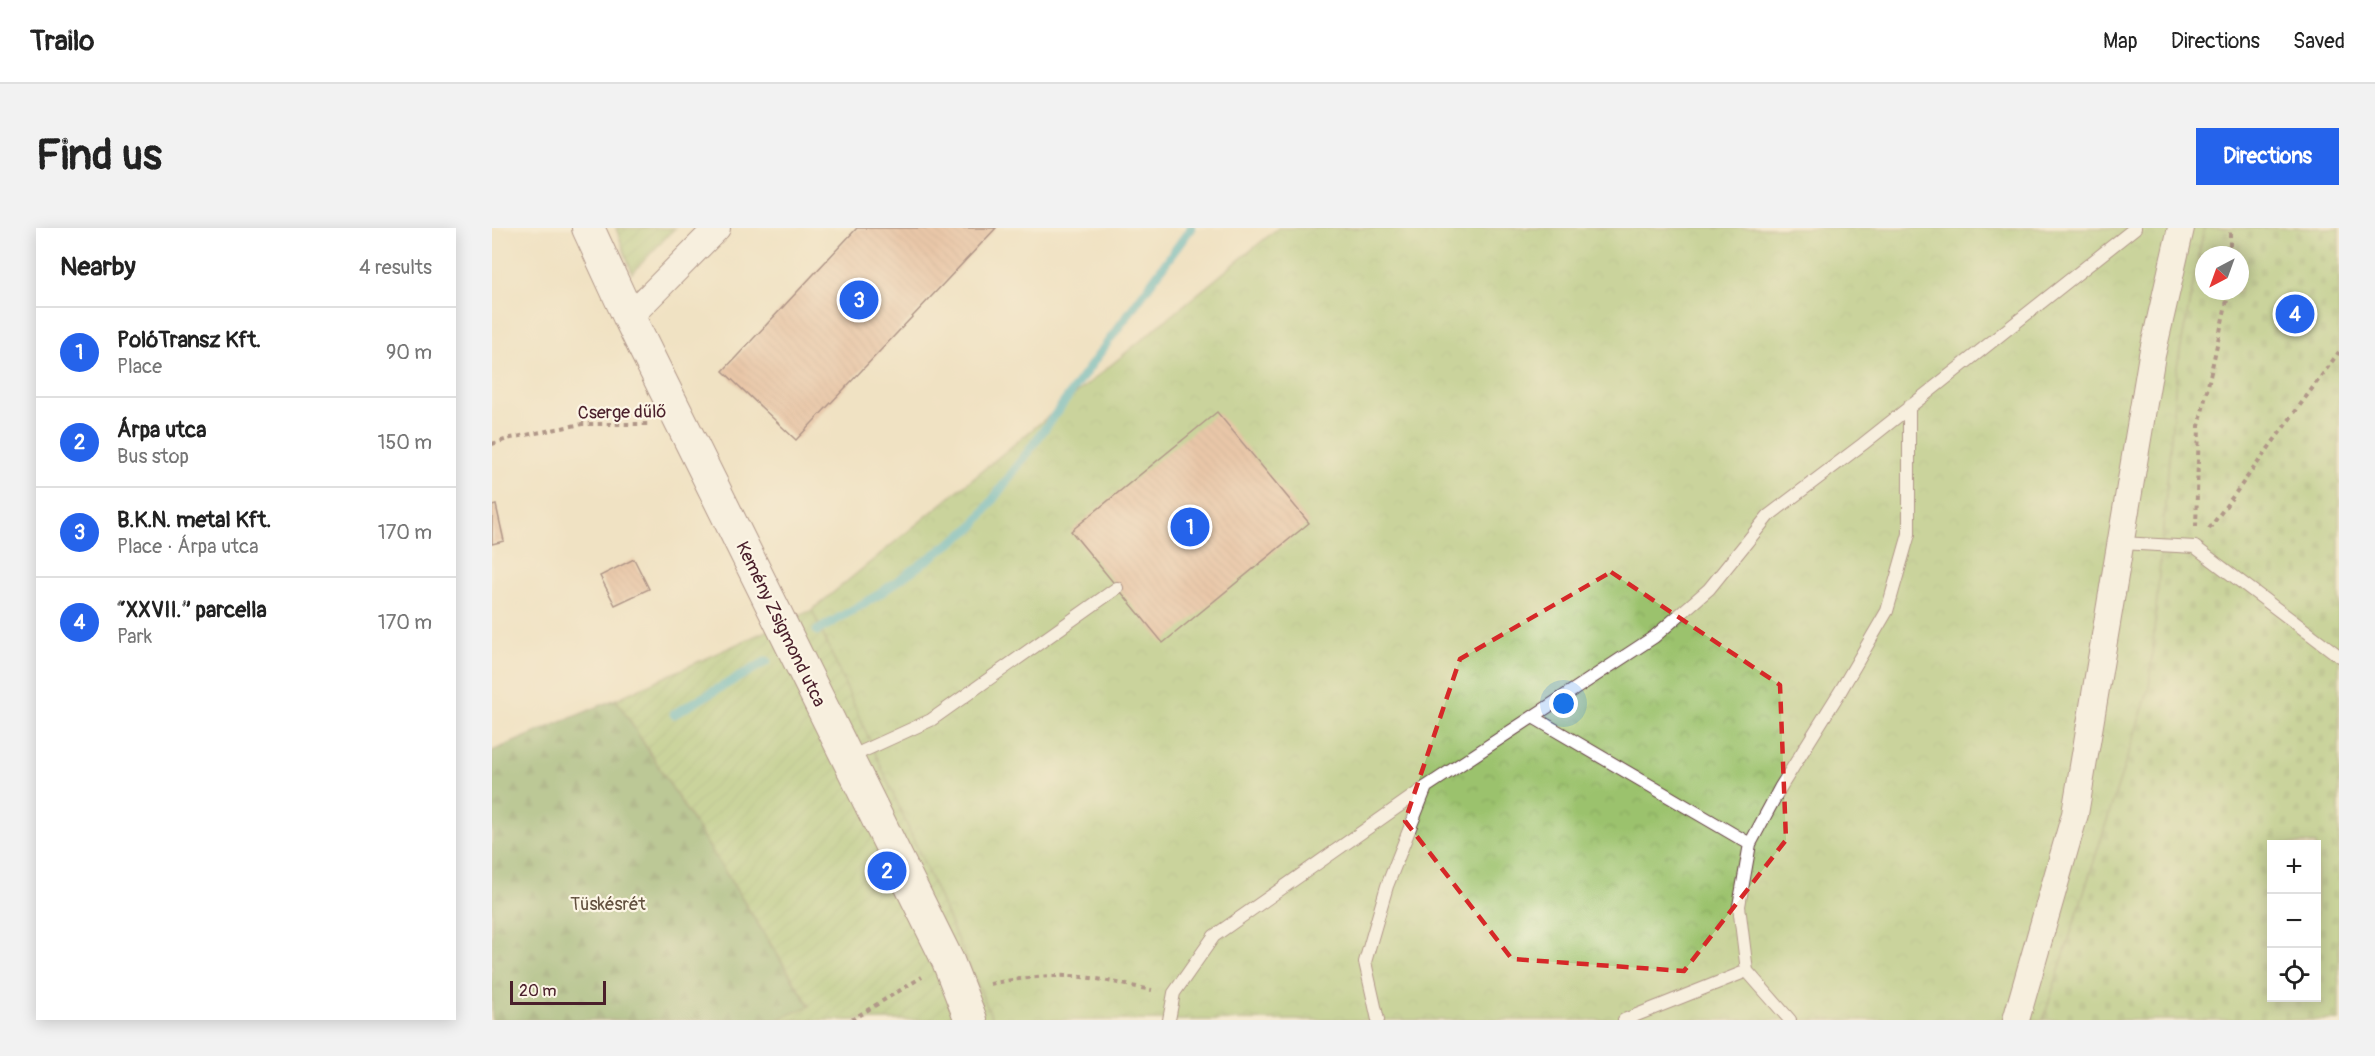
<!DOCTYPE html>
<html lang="en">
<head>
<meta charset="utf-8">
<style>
	body { margin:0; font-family:Pangolin,sans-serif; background:#f2f2f2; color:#222 }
	.controls { position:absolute; right:18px; bottom:18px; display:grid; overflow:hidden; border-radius:0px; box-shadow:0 3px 15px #0003 }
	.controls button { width:54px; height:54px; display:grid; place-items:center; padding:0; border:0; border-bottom:2px solid #e0e0e0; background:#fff; color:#222; font:30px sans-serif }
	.compass { position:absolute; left:1703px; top:18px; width:54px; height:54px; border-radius:50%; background:#fff; box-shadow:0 3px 15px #0003; rotate:221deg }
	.scale { position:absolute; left:18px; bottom:15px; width:96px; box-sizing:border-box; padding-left:6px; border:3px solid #4a1f2b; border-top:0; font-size:16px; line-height:21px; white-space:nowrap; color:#4a1f2b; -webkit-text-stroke:4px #fcf5e5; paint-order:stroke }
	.you { position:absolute; left:1072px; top:476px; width:21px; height:21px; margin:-15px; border:4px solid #fff; border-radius:50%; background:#1a73e8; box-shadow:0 0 0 9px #1a73e833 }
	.badge { display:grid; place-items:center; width:39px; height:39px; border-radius:50%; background:#2563eb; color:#fff; font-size:20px; font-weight:700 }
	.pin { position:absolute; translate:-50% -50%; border:3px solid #fff; box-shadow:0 2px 6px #0006 }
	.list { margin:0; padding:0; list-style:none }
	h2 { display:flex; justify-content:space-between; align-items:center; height:78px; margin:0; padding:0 24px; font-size:26px }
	h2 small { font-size:20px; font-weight:400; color:#767676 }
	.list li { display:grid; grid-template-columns:39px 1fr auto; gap:18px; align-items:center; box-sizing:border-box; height:90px; padding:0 24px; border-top:2px solid #e0e0e0 }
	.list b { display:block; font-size:22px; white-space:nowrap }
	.list p { margin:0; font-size:20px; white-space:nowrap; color:#767676 }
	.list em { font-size:20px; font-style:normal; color:#767676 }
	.icon { flex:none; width:33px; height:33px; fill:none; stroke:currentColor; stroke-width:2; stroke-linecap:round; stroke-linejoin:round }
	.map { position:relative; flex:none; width:1847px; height:792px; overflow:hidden; border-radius:0px }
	header { display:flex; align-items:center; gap:36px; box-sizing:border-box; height:84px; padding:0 30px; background:#fff; border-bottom:2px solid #e0e0e0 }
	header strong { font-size:28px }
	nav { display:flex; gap:33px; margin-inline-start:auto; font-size:21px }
	.intro { display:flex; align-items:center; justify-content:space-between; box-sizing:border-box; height:144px; padding:0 36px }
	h1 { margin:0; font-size:42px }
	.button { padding:15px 27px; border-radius:0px; background:#2563eb; color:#fff; font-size:21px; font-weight:700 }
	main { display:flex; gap:36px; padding:0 36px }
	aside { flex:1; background:#fff; border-radius:0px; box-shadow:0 3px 15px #0003 }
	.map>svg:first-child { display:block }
</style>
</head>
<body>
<header>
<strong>Trailo</strong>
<nav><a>Map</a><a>Directions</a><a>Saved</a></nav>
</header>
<div class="intro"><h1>Find us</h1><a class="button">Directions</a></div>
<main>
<aside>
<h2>Nearby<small>4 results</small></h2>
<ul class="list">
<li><span class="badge">1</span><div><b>PolóTransz Kft.</b><p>Place</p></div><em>90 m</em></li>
<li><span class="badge">2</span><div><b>Árpa utca</b><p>Bus stop</p></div><em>150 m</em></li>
<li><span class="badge">3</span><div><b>B.K.N. metal Kft.</b><p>Place · Árpa utca</p></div><em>170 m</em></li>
<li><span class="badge">4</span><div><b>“XXVII.” parcella</b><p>Park</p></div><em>170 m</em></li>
</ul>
</aside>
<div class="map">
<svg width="1847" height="792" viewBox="0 0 1847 792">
	<defs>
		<pattern id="forest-firs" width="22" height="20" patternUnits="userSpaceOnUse" patternTransform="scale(1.5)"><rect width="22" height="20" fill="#7ca860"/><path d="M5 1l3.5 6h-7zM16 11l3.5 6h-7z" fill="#68884f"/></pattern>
		<pattern id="cemetery-stones" width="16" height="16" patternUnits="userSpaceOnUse" patternTransform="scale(1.5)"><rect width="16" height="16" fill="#9bc26d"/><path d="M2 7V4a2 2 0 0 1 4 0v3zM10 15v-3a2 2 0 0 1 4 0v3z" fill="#87a65f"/></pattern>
		<pattern id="park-crowns" width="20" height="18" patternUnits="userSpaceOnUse" patternTransform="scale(1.5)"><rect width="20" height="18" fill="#9bc26d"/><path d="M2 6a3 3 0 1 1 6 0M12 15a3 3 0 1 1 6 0" fill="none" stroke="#87a65f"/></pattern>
		<pattern id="garden-furrows" width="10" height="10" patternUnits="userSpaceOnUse" patternTransform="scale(1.5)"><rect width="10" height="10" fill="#9bc26d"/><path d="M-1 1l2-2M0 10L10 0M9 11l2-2" fill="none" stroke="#87a65f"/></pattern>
		<pattern id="building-back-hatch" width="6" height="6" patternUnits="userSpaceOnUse" patternTransform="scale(1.5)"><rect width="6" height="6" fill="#e0a688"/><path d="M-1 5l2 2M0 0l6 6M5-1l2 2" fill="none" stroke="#b8876f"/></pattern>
	</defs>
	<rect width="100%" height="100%" fill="#fcf5e5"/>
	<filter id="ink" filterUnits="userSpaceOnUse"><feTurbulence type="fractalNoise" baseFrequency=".0167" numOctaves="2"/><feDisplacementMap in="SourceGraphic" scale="12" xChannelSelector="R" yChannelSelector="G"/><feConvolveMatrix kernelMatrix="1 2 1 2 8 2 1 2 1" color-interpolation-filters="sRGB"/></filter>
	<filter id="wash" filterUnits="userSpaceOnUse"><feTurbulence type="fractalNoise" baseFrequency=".008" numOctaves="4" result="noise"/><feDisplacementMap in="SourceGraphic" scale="24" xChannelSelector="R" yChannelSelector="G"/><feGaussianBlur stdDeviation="1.35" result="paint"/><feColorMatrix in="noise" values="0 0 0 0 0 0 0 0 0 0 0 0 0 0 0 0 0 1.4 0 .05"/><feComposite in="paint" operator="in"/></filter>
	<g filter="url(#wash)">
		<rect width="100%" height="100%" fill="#f0e2c3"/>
		<path fill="url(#forest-firs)" stroke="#636446" stroke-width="1.5" d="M124,471L318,779L284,792H0V523Z"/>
		<path fill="url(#cemetery-stones)" stroke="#72704c" stroke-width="1.5" fill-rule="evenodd" d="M1712,0H1847V792H1551L1657,461L1685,138ZM1712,27H1748V63H1712ZM1780,616H1824V770H1780Z"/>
		<path fill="url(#park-crowns)" stroke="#72704c" stroke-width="1.5" d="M786,0H1712L1685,138L1657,461L1551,792H501L320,382Z"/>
		<path fill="url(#garden-furrows)" stroke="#72704c" stroke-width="1.5" d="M124,0H183L140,45Z
			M320,382L501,792H284L318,778L124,471Z"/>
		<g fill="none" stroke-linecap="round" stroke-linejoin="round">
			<path stroke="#43b0c1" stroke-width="9" d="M325,403L386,367L481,299L699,0
				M182,486L275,433"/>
		</g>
		<g id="blocks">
			<path fill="url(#building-back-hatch)" d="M365,0H504L304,212L231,143Z
				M725,184L817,295L671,415L579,303Z
				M4,277L12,313L0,316V278Z
				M142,331L157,361L123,377L108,348Z"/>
		</g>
	</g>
	<g filter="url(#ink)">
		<use href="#blocks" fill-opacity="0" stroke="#633c42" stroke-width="1.5"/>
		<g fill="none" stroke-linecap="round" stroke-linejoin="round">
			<defs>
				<path id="service" d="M1629,315L1703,319L1847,428
					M1041,489L1258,616
					M356,530L439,492L625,360
					M677,792L682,765L722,708L934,559L1162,409L1217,361L1276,288L1371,216L1643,0
					M886,792L873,734L895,658L934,559
					M1132,792L1255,743
					M1298,792L1255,743L1247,678L1258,616L1288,560L1349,462L1395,383L1417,306V178"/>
				<path id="minor" d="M137,89L225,0
					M1524,792L1583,586L1660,127L1689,0"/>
				<path id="tertiary" d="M96,0L137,89L456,733L479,792"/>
			</defs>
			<use href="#service" stroke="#633c42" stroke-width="14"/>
			<use href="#minor" stroke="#633c42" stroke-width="28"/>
			<use href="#tertiary" stroke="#633c42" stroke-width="34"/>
			<path stroke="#633c42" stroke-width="4" stroke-dasharray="4.5 4.5" stroke-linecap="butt" d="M1738,27V0
				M0,216L19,210L90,196H156
				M1704,299L1707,198L1737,63
				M1717,301L1847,124
				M498,756C523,751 551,747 577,748C605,749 632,757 660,762
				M359,792L430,749"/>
			<use href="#service" stroke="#fff" stroke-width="12"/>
			<use href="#minor" stroke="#fff" stroke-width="26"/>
			<use href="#tertiary" stroke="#fff" stroke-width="32"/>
		</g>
	</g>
	<path d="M0 0H1847V792H0ZM1119,344L1288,457L1294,612L1192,743L1020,731L913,593L968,431Z" fill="#f0e2c3" fill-opacity=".55" fill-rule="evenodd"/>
	<path fill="none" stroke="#d62828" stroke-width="4.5" stroke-dasharray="12 8" stroke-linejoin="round" d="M1119,344L1288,457L1294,612L1192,743L1020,731L913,593L968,431Z"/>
	<g text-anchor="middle" stroke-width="4.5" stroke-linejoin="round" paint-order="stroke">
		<g font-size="18" fill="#4a1f2b" stroke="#fcf5e5">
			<text transform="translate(130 184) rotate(-1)" y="6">Cserge dűlő</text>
			<text transform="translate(289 396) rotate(64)" y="6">Kemény Zsigmond utca</text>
		</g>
		<g font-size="18" fill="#62503f" stroke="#fcf5e5">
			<text x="116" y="682">Tüskésrét</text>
		</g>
	</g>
</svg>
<div class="controls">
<button>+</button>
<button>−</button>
<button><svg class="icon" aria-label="locate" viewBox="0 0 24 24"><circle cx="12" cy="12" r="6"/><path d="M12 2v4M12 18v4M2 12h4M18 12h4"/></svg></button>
</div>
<svg class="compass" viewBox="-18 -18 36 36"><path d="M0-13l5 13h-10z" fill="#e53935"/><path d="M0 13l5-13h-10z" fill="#767676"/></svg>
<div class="scale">20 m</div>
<div class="you"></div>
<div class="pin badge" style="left:698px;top:299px">1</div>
<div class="pin badge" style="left:395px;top:643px">2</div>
<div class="pin badge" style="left:367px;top:72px">3</div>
<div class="pin badge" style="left:1803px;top:86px">4</div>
</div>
</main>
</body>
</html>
